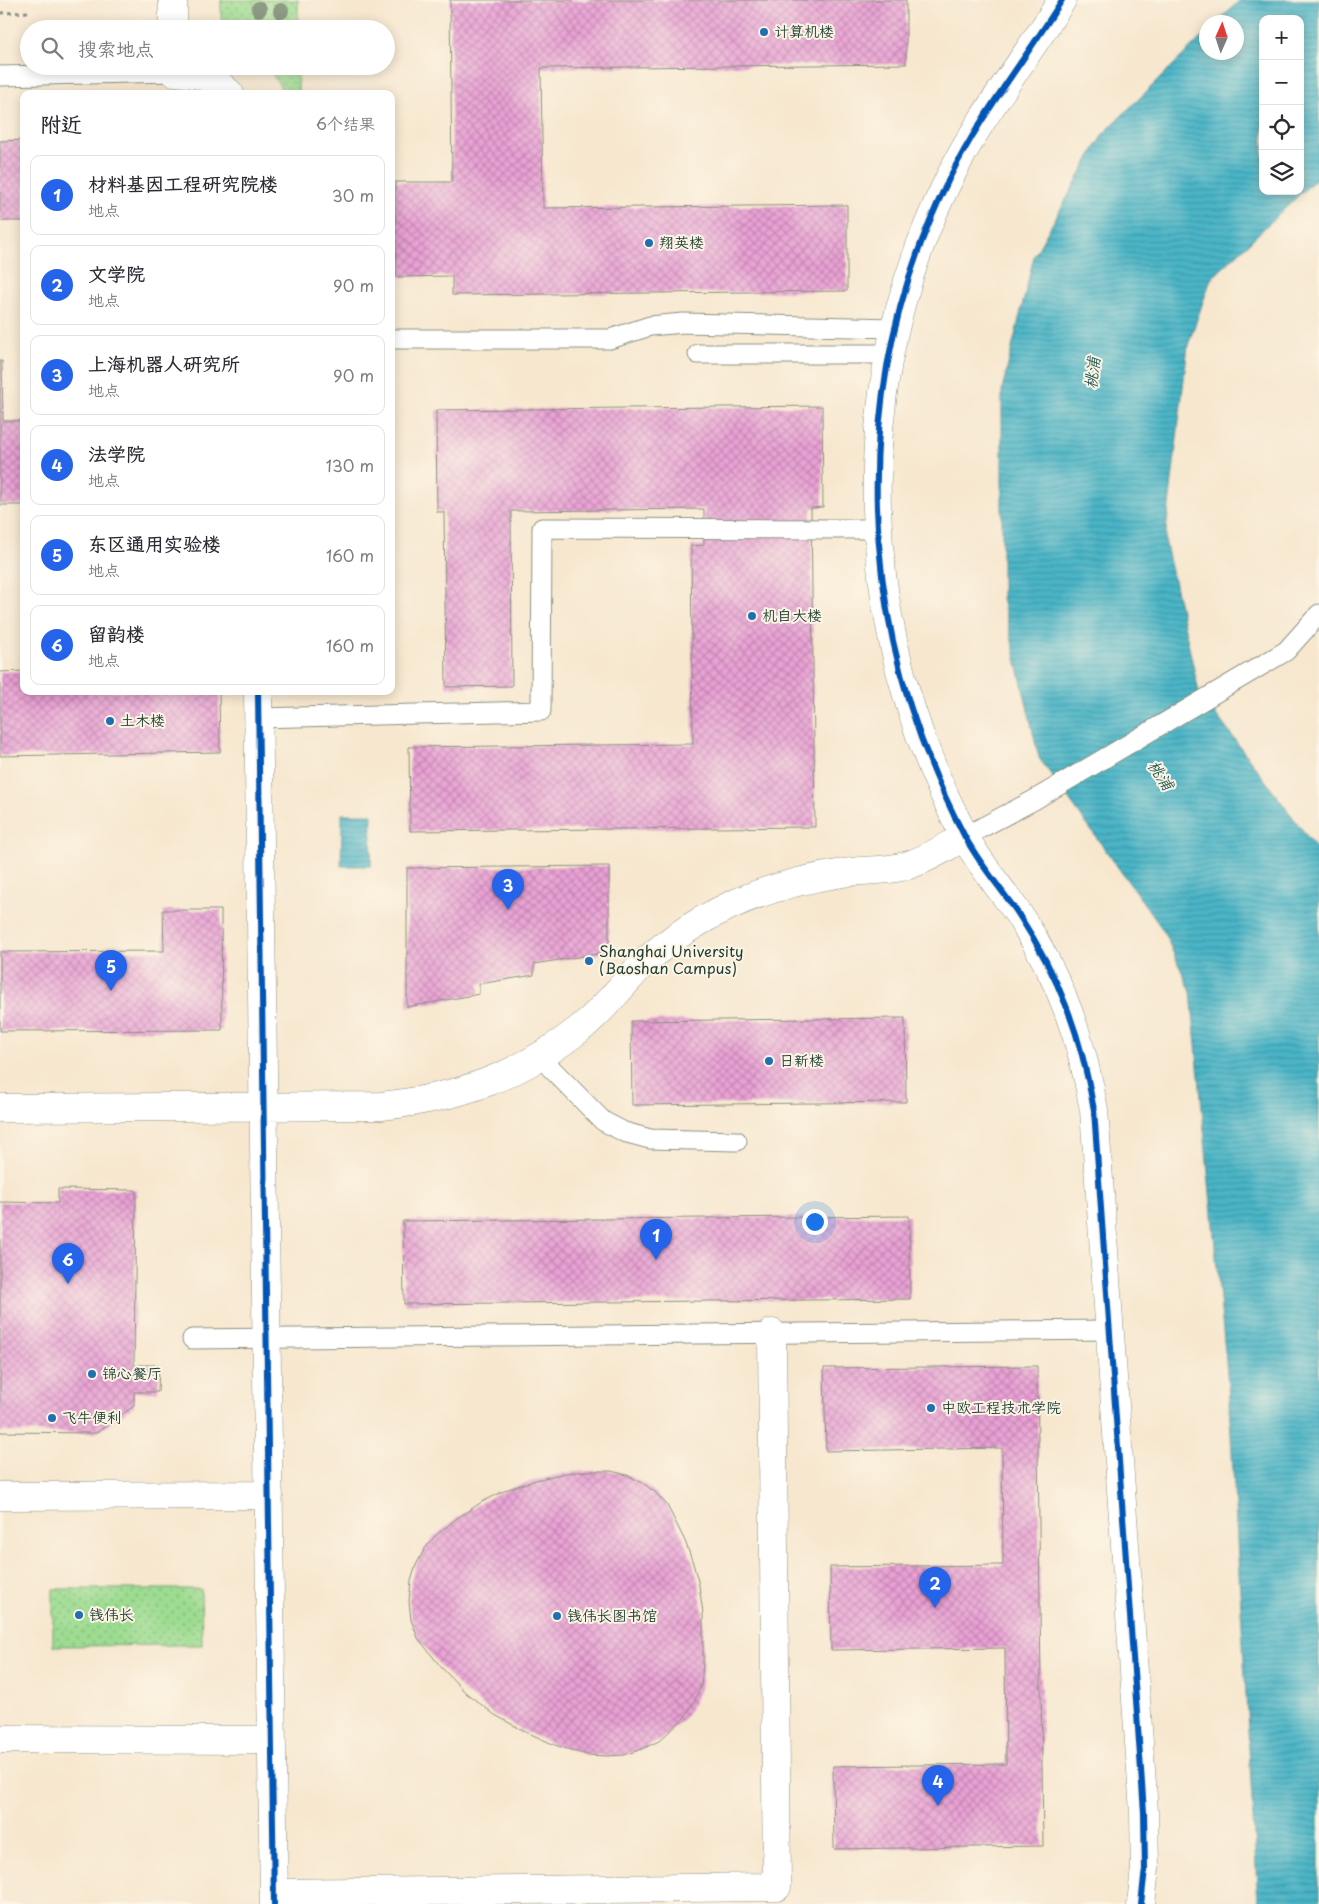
<!DOCTYPE html>
<html lang="zh">
<head>
<meta charset="utf-8">
<style>
	body { margin:0; font-family:"Playpen Sans","LXGW WenKai TC",sans-serif; background:#f7f7f7; color:#2b2b33 }
	.controls { position:absolute; right:15px; top:15px; display:grid; overflow:hidden; border-radius:10px; box-shadow:0 2px 12px #0003 }
	.controls button { width:45px; height:45px; display:grid; place-items:center; padding:0; border:0; border-bottom:1px solid #e1e1e2; background:#fff; color:#2b2b33; font:25px sans-serif }
	.compass { position:absolute; left:1199px; top:15px; width:45px; height:45px; border-radius:50%; background:#fff; box-shadow:0 2px 12px #0003; rotate:3deg }
	.you { position:absolute; left:814px; top:1221px; width:18px; height:18px; margin:-12px; border:4px solid #fff; border-radius:50%; background:#1a73e8; box-shadow:0 0 0 8px #1a73e833 }
	.badge { display:grid; place-items:center; width:32px; height:32px; border-radius:50%; background:#2563eb; color:#fff; font-size:16px; font-weight:700 }
	.pin { position:absolute; translate:-50% -41px; filter:drop-shadow(0 1px 2px #0008) }
	.pin::after { content:''; position:absolute; top:26px; width:18px; height:15px; background:inherit; clip-path:polygon(0 0,100% 0,50% 100%) }
	.list { margin:0; padding:0; list-style:none }
	h2 { display:flex; justify-content:space-between; align-items:center; height:65px; margin:0; padding:0 20px; font-size:21px }
	h2 small { font-size:16px; font-weight:400; color:#7c7c81 }
	.list li { display:grid; grid-template-columns:32px 1fr auto; gap:15px; align-items:center; box-sizing:border-box; height:80px; margin:0 10px 10px; padding:0 10px; border:1px solid #e1e1e2; border-radius:10px }
	.list b { display:block; font-size:19px; white-space:nowrap }
	.list p { margin:0; font-size:16px; white-space:nowrap; color:#7c7c81 }
	.list em { font-size:16px; font-style:normal; color:#7c7c81 }
	.icon { flex:none; width:28px; height:28px; fill:none; stroke:currentColor; stroke-width:2; stroke-linecap:round; stroke-linejoin:round }
	.map { position:relative; flex:none; width:1319px; height:1904px; overflow:hidden }
	.search { position:absolute; background:#fff; box-shadow:0 2px 12px #0003; left:20px; top:20px; width:375px; height:55px; display:flex; align-items:center; gap:12px; box-sizing:border-box; padding:0 18px; border-radius:28px; color:#7c7c81; font-size:19px }
	.panel { position:absolute; background:#fff; box-shadow:0 2px 12px #0003; left:20px; top:90px; width:375px; height:605px; border-radius:10px }
	.map>svg:first-child { display:block }
</style>
</head>
<body>
<div class="map">
<svg width="1319" height="1904" viewBox="0 0 1319 1904">
	<defs>
		<pattern id="grass-dots" width="8" height="8" patternUnits="userSpaceOnUse" patternTransform="scale(1.25)"><rect width="8" height="8" fill="#9ddc91"/><path d="M2 2h.1M6 6h.1" fill="none" stroke="#7fb477" stroke-width="1.8" stroke-linecap="round"/></pattern>
		<pattern id="water-rules" width="6" height="5" patternUnits="userSpaceOnUse" patternTransform="scale(1.25)"><rect width="6" height="5" fill="#4ab5c7"/><path d="M0 2.5h6" fill="none" stroke="#3d94a2"/></pattern>
		<pattern id="building-cross-hatch" width="8" height="8" patternUnits="userSpaceOnUse" patternTransform="scale(1.25)"><rect width="8" height="8" fill="#eaa1d5"/><path d="M0 0l8 8M0 8l8-8" fill="none" stroke="#bd84ae"/></pattern>
	</defs>
	<rect width="100%" height="100%" fill="#fcf5e5"/>
	<filter id="ink" filterUnits="userSpaceOnUse"><feTurbulence type="fractalNoise" baseFrequency=".02" numOctaves="2"/><feDisplacementMap in="SourceGraphic" scale="10" xChannelSelector="R" yChannelSelector="G"/><feConvolveMatrix kernelMatrix="1 2 1 2 8 2 1 2 1" color-interpolation-filters="sRGB"/></filter>
	<filter id="wash" filterUnits="userSpaceOnUse"><feTurbulence type="fractalNoise" baseFrequency=".0096" numOctaves="4" result="noise"/><feDisplacementMap in="SourceGraphic" scale="20" xChannelSelector="R" yChannelSelector="G"/><feGaussianBlur stdDeviation="1.12" result="paint"/><feColorMatrix in="noise" values="0 0 0 0 0 0 0 0 0 0 0 0 0 0 0 0 0 1.4 0 .05"/><feComposite in="paint" operator="in"/></filter>
	<g filter="url(#wash)">
		<rect width="100%" height="100%" fill="#f7e7cf"/>
		<path fill="url(#grass-dots)" stroke="#5e8c62" d="M221,0H298V29H227L221,19Z
			M267,66H298V94H285Z
			M53,1589H201L202,1645L53,1646Z"/>
		<path fill="url(#water-rules)" stroke="#34797e" fill-rule="evenodd" d="M1240,0H1319V176L1211,279L1188,345L1165,540L1199,692L1319,852V1904H1258L1228,1384L1191,992L1163,930L1039,758L1002,598V390L1034,256L1103,134L1206,33V52H1236V22H1217ZM1263,19H1300V191H1263Z
			M342,814H372L371,866H341Z"/>
		<g id="blocks">
			<path fill="url(#building-cross-hatch)" d="M450,0H906V64L541,68L543,208L847,205V291L452,295V276L396,277L395,182H452Z
				M24,140V221H0V141Z
				M0,361H2L3,421H24V505H0Z
				M822,406L823,507L811,508L815,827L410,831L409,747L693,744L691,546L704,545V509L511,511L512,686L446,687L444,512H437L436,410Z
				M24,671V691H219L220,752L0,756V672Z
				M609,866V952L534,964V975L479,984V994L407,1007V868Z
				M163,910H221L222,1030L0,1031V952L164,951Z
				M905,1018L906,1102L632,1105L631,1021Z
				M58,1189L136,1190L134,1365H159L158,1392H134V1406L96,1433L0,1432V1202L58,1203Z
				M909,1216L910,1299L404,1304L403,1221Z
				M1037,1366L1043,1846L834,1849L833,1766L1006,1764L1005,1648L831,1650L830,1567L1003,1565L1002,1448L826,1451L824,1368Z
				M588,1471H611L627,1475L641,1482L655,1492L667,1505L685,1541L693,1563L699,1585L703,1613V1663L701,1686L694,1702L685,1717L659,1741L642,1749L624,1755L606,1756L587,1755L555,1745L524,1731L495,1715L466,1693L441,1667L418,1638L411,1620L409,1601L411,1581L416,1565L424,1550L434,1537L457,1518L482,1502L508,1489L536,1480L565,1473Z"/>
		</g>
	</g>
	<g filter="url(#ink)">
		<use href="#blocks" fill-opacity="0" stroke="#8b9282" stroke-width="1"/>
		<g fill="none" stroke-linecap="round" stroke-linejoin="round">
			<defs>
				<path id="lane" d="M0,76L174,72
					M391,339H610L650,326L683,323L895,328
					M698,354H890
					M258,718L541,711L542,528L877,529
					M964,837L1034,800L1286,651L1319,614
					M539,1056L603,1121L624,1132L650,1139L737,1141
					M192,1339L1109,1330"/>
				<path id="street" d="M173,0V29
					M1062,0C1025,60 980,115 949,179C845,389 856,629 964,835C979,864 1001,888 1019,915C1060,978 1081,1035 1094,1110L1144,1812L1145,1869L1141,1904
					M174,66V72C198,74 212,75 230,94
					M258,691L274,1904
					M0,1108L381,1106C458,1098 521,1076 582,1027C603,1010 619,989 637,970C663,943 694,923 727,907C762,890 804,879 843,873C866,869 892,872 914,863C931,857 948,846 964,837
					M0,1496L269,1495
					M0,1739L272,1740
					M274,1893L777,1887L772,1333"/>
			</defs>
			<use href="#lane" stroke="#8b9282" stroke-width="21"/>
			<use href="#street" stroke="#8b9282" stroke-width="29"/>
			<path stroke="#8b9282" stroke-width="3" stroke-dasharray="4 4" stroke-linecap="butt" d="M0,13L31,12"/>
			<use href="#lane" stroke="#fff" stroke-width="19"/>
			<use href="#street" stroke="#fff" stroke-width="28"/>
			<defs>
				<path id="cycleway" d="M1062,0C1025,60 980,115 949,179C845,389 856,629 964,835C979,864 1001,888 1019,915C1060,978 1081,1035 1094,1110L1144,1812L1145,1869L1141,1904
					M258,691L274,1904"/>
			</defs>
			<use href="#cycleway" stroke="#fcf5e5" stroke-width="9"/>
			<use href="#cycleway" stroke="#0057b8" stroke-width="6"/>
		</g>
		<g fill="#8e9b84">
			<circle cx="259" cy="9" r="8"/>
			<circle cx="281" cy="11" r="8"/>
		</g>
	</g>
	<g fill="#1f6fb2" stroke="#fcf5e5" stroke-width="2">
		<circle cx="764" cy="32" r="5"/>
		<circle cx="649" cy="243" r="5"/>
		<circle cx="752" cy="616" r="5"/>
		<circle cx="110" cy="721" r="5"/>
		<circle cx="589" cy="961" r="5"/>
		<circle cx="769" cy="1061" r="5"/>
		<circle cx="92" cy="1374" r="5"/>
		<circle cx="931" cy="1408" r="5"/>
		<circle cx="52" cy="1418" r="5"/>
		<circle cx="79" cy="1615" r="5"/>
		<circle cx="557" cy="1616" r="5"/>
	</g>
	<g text-anchor="middle" stroke-width="4" stroke-linejoin="round" paint-order="stroke">
		<g font-size="15" fill="#1f3d34" stroke="#fcf5e5" text-anchor="start">
			<text x="774" y="37">计算机楼</text>
			<text x="659" y="248">翔英楼</text>
			<text x="762" y="621">机自大楼</text>
			<text x="120" y="726">土木楼</text>
			<text x="599" y="957">Shanghai University<tspan x="599" dy="17">(Baoshan Campus)</tspan></text>
			<text x="779" y="1066">日新楼</text>
			<text x="102" y="1379">锦心餐厅</text>
			<text x="941" y="1413">中欧工程技术学院</text>
			<text x="62" y="1423">飞牛便利</text>
			<text x="89" y="1620">钱伟长</text>
			<text x="567" y="1621">钱伟长图书馆</text>
		</g>
		<g font-size="16" font-style="italic" fill="#2a5b59" stroke="#fcf5e5">
			<text transform="translate(1092 373) rotate(-84)" y="6">桃浦</text>
			<text transform="translate(1161 775) rotate(56)" y="6">桃浦</text>
		</g>
	</g>
</svg>
<div class="controls">
<button>+</button>
<button>−</button>
<button><svg class="icon" aria-label="locate" viewBox="0 0 24 24"><circle cx="12" cy="12" r="6"/><path d="M12 2v4M12 18v4M2 12h4M18 12h4"/></svg></button>
<button><svg class="icon" aria-label="layers" viewBox="0 0 24 24"><path d="M12 4l9 5-9 5-9-5zM3 14l9 5 9-5"/></svg></button>
</div>
<svg class="compass" viewBox="-18 -18 36 36"><path d="M0-13l5 13h-10z" fill="#e53935"/><path d="M0 13l5-13h-10z" fill="#7c7c81"/></svg>
<div class="you"></div>
<div class="pin badge" style="left:656px;top:1260px">1</div>
<div class="pin badge" style="left:935px;top:1608px">2</div>
<div class="pin badge" style="left:508px;top:910px">3</div>
<div class="pin badge" style="left:938px;top:1806px">4</div>
<div class="pin badge" style="left:111px;top:991px">5</div>
<div class="pin badge" style="left:68px;top:1284px">6</div>
<div class="search"><svg class="icon" aria-label="search" viewBox="0 0 24 24"><circle cx="10" cy="10" r="6"/><path d="M15 15l6 6"/></svg>搜索地点</div>
<section class="panel">
<h2>附近<small>6个结果</small></h2>
<ul class="list">
<li><span class="badge">1</span><div><b>材料基因工程研究院楼</b><p>地点</p></div><em>30 m</em></li>
<li><span class="badge">2</span><div><b>文学院</b><p>地点</p></div><em>90 m</em></li>
<li><span class="badge">3</span><div><b>上海机器人研究所</b><p>地点</p></div><em>90 m</em></li>
<li><span class="badge">4</span><div><b>法学院</b><p>地点</p></div><em>130 m</em></li>
<li><span class="badge">5</span><div><b>东区通用实验楼</b><p>地点</p></div><em>160 m</em></li>
<li><span class="badge">6</span><div><b>留韵楼</b><p>地点</p></div><em>160 m</em></li>
</ul>
</section>
</div>
</body>
</html>
